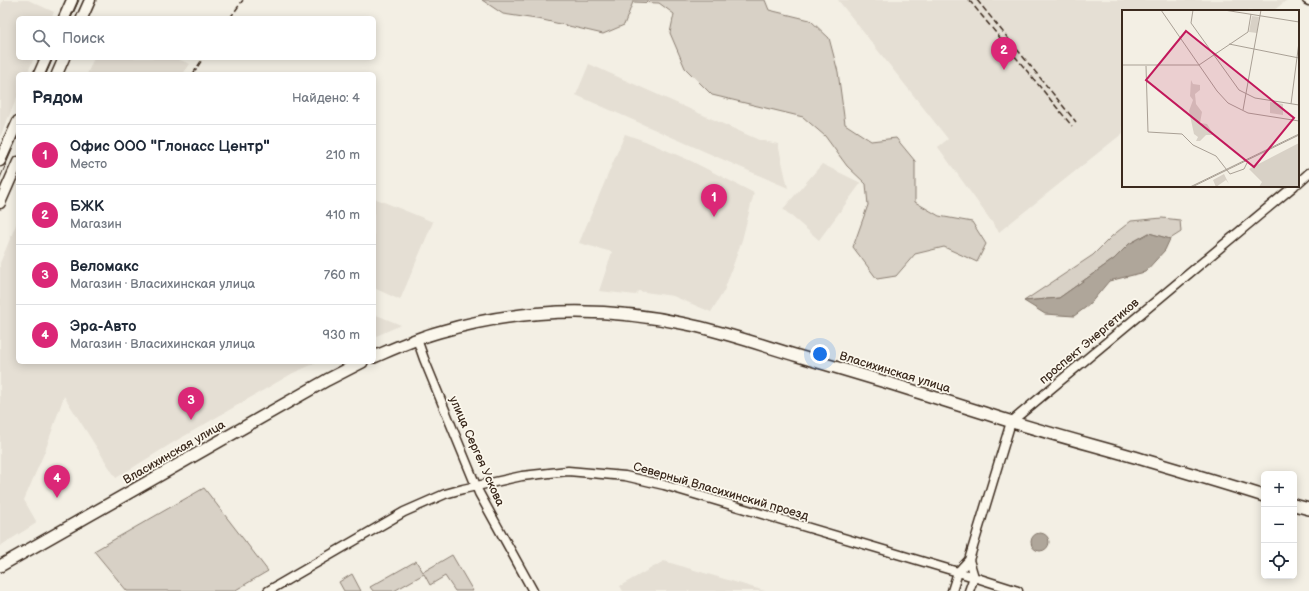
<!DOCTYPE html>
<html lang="ru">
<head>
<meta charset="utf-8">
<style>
	body { margin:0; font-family:"Balsamiq Sans",sans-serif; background:#f2f2f3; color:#1f2937 }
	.controls { position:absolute; right:12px; bottom:12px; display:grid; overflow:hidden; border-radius:6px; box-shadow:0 2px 10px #0003 }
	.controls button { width:36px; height:36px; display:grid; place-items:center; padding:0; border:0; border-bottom:1px solid #e0e1e3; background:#fff; color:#1f2937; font:20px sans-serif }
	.you { position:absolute; left:820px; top:354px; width:14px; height:14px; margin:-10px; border:3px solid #fff; border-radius:50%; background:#1a73e8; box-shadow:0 0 0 6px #1a73e833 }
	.badge { display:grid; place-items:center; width:26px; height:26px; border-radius:50%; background:#db2777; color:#fff; font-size:13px; font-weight:700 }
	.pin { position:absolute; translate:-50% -33px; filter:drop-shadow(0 1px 2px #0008) }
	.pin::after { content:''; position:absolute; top:21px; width:14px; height:12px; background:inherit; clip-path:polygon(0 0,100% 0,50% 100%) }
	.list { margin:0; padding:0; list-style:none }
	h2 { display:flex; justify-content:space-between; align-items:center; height:52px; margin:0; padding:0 16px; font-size:17px }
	h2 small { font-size:13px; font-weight:400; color:#747a83 }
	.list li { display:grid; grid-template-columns:26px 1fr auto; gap:12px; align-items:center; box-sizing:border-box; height:60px; padding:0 16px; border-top:1px solid #e0e1e3 }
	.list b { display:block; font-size:15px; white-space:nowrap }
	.list p { margin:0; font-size:13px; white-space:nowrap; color:#747a83 }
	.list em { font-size:13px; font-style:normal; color:#747a83 }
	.icon { flex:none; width:22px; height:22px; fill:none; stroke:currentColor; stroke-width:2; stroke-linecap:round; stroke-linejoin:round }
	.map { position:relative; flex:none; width:1309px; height:591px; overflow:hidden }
	.search { position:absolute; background:#fff; box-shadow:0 2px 10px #0003; left:16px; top:16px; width:360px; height:44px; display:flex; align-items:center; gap:10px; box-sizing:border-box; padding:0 14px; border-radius:6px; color:#747a83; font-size:15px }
	.panel { position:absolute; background:#fff; box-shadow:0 2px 10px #0003; left:16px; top:72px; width:360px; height:292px; border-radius:6px }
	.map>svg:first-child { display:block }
</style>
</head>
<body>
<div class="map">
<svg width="1309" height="591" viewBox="0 0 1309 591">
	<rect width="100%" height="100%" fill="#f3efe4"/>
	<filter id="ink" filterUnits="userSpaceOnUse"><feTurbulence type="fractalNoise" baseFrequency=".025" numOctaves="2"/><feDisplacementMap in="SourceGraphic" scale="8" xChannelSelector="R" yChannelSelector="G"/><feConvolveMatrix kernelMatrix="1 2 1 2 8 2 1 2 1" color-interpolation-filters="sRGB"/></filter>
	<g filter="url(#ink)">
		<path fill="#e5dfd4" d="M3,0H28L54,12L51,18H18V58H34L27,74H18V95L0,137V7Z
			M838,0H1287L1273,11H1123V133L999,232L938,147L948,139Z
			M94,58H175L190,64L183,74H87Z
			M589,64L759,140L778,144L788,188L576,95Z
			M625,134L645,141L691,161L754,193L742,240L724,291L711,312L673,296L638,291L636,295L599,291L612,252L579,243Z
			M822,164L861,183L819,240L783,209Z
			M374,198L433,222L400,300L374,288Z
			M18,220V362H318L293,373L174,442L116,478L64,396L45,451L24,500L36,521L35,524L0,546V263Z
			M374,314L401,325L374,337Z
			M664,561L765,591H623L620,586Z"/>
		<path fill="#d8d1c6" stroke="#8a7e72" d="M482,0H765L769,10L810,20L829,38L838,72L845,124L871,141L896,138L915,161V202L939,216L972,222L986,244L977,262L944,247L915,254L896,276L877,279L853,247L868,205L866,184L847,166L825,136L803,117L712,95L685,68L670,33L674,14L659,3L633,2L624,25L603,34L543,20L503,14Z
			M1162,218L1180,220L1181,232L1170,239L1149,233L1129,244L1114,259L1059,298L1024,301L1093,255L1112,236L1131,221Z
			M204,488L268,571L234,591H127L94,551Z
			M452,555L473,591H455L445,576L430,585L424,574L394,591H373L370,587L416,561L423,572Z
			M352,574L361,591H344L339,582Z"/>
		<path fill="#afa69a" stroke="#817468" d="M1149,233L1170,239L1165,250L1145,272L1109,281L1089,305L1074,316L1045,314L1024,301L1059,298L1114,259L1129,244Z
			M1031 542a9 9 0 1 1 18 0a9 9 0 1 1-18 0Z"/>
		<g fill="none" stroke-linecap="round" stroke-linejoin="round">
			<defs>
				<path id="minor" d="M1307,0L1309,1
					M1298,183L1309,173
					M417,339L424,359L479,493L533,591
					M969,560L974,577L969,591
					M268,591L404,512L445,494L463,489L522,476L568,471L625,476L664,485L958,572L1018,591
					M952,591L958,572L969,560L1011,422L1294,186"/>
				<path id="major" d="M64,18L72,0
					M82,18L90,0
					M39,74L46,58
					M57,74L64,58
					M0,161L18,121
					M0,203L18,162"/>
				<path id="highway" d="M374,357C395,348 417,338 439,332C520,308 604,306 686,324C724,332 761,345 798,356C860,374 922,393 984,413C1032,429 1082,442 1131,456C1175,469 1220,482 1264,496
					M1294,505L1309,509
					M0,566L327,380L362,362"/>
			</defs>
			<use href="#minor" stroke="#3b2a1e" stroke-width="11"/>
			<use href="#major" stroke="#3b2a1e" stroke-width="13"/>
			<use href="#highway" stroke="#3b2a1e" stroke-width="14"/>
			<use href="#minor" stroke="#fbf7ec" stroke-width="8"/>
			<use href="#major" stroke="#fbf7ec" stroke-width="10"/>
			<use href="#highway" stroke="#fbf7ec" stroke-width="11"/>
			<path stroke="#3b2a1e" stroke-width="1" d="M71,18L79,0
				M46,74L53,58
				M0,178L18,136"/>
			<path stroke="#3b2a1e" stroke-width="1.5" stroke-dasharray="6 3" stroke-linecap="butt" d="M969,0L1072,126
				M977,0L1076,122
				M230,18L243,0
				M193,74L203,58"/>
		</g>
	</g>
	<g text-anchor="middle" stroke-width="3.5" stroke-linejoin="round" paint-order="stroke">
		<g font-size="12" fill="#3b2a1e" stroke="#fbf7ec">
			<text transform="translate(1089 341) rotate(-40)" y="4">проспект Энергетиков</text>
			<text transform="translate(895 372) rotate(17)" y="4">Власихинская улица</text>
			<text transform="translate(477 451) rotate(66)" y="4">улица Сергея Ускова</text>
			<text transform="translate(174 452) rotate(-30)" y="4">Власихинская улица</text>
			<text transform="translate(721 491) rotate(16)" y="4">Северный Власихинский проезд</text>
		</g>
	</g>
	<g transform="translate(1122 10)">
		<rect width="177" height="177" fill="#f3efe4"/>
		<path d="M130,6L137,7L135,23L127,22ZM69,70L71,74L78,75V80L73,84L74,94L80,102L78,113L85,114L92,125H84L78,131H74L76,127L72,124L67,101L71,90L68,86ZM148,92L161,94V105L148,103ZM177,133V177H137L140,172L127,159ZM102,164L107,174L104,170L94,177L91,170Z" fill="#d8d1c6"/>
		<path fill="none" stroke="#a9a095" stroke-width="1" d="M39,0L95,81L106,93L126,103L177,111M71,0L69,13L117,80L133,88L177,95M102,0L177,12M107,34L177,48M0,55H77L126,22L129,4M24,56L26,122L60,124L71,135L94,146L108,164L122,159L125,153M169,94L177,32M121,100L139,0M68,177L177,124M70,177L177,125"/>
		<path fill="#c2185b" fill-opacity="0.15" stroke="#c2185b" stroke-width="2" d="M64,21L172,108L132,157L24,70Z"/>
		<rect width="177" height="177" fill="none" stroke="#3b2a1e" stroke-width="2"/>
	</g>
</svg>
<div class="controls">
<button>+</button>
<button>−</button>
<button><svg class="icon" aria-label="locate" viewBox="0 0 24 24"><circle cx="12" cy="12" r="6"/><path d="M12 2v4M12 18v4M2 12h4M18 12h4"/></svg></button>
</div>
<div class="you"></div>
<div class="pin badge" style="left:714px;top:217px">1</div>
<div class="pin badge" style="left:1004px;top:70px">2</div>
<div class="pin badge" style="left:191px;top:420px">3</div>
<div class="pin badge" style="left:57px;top:498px">4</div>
<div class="search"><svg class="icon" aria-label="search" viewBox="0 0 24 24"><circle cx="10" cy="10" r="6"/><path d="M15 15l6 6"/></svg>Поиск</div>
<section class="panel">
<h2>Рядом<small>Найдено: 4</small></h2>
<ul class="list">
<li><span class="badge">1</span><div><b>Офис ООО &quot;Глонасс Центр&quot;</b><p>Место</p></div><em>210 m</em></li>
<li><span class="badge">2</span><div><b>БЖК</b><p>Магазин</p></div><em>410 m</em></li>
<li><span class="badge">3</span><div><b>Веломакс</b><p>Магазин · Власихинская улица</p></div><em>760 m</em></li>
<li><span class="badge">4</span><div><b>Эра-Авто</b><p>Магазин · Власихинская улица</p></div><em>930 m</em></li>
</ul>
</section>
</div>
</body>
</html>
